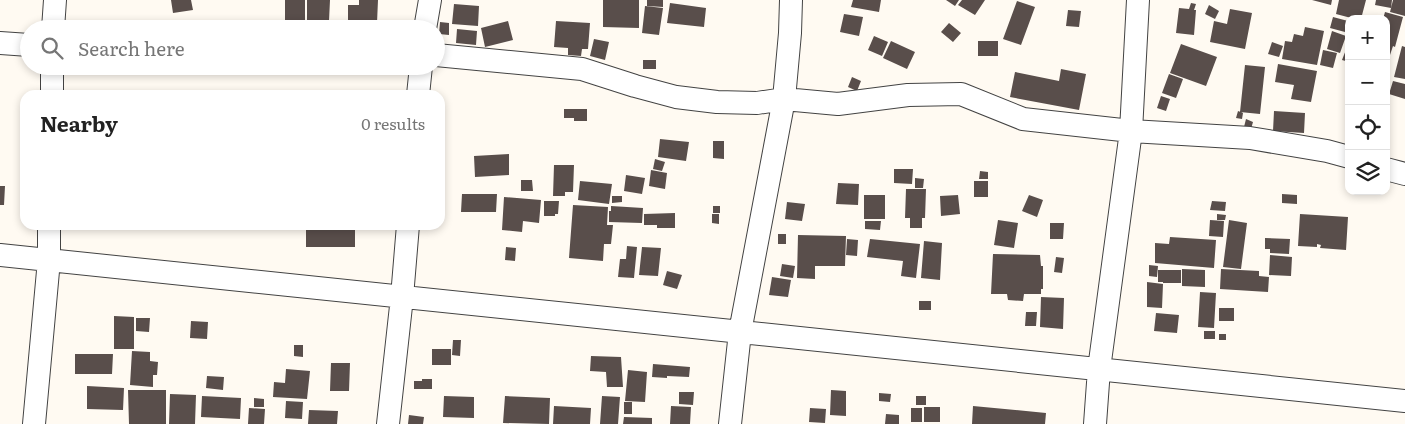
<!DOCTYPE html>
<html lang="en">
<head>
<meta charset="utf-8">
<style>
	body { margin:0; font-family:Literata,serif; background:#f2f2f2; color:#222 }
	.controls { position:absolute; right:15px; top:15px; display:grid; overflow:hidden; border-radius:10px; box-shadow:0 2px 8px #0003 }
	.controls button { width:45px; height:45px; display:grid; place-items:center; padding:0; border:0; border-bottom:1px solid #e0e0e0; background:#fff; color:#222; font:25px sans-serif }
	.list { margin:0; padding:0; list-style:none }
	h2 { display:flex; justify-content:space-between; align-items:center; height:65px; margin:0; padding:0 20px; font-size:21px }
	h2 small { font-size:16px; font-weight:400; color:#767676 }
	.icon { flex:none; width:28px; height:28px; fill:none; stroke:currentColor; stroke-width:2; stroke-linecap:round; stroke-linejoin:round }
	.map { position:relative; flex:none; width:1405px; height:424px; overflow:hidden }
	.search { position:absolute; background:#fff; box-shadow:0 2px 8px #0003; left:20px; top:20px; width:425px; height:55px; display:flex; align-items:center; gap:12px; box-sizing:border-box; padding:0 18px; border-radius:28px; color:#767676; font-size:19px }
	.panel { position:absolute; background:#fff; box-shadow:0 2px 8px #0003; left:20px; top:90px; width:425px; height:140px; border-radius:15px }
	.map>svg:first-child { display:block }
</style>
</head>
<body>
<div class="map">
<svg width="1405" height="424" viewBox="0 0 1405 424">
	<rect width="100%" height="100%" fill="#fffaf2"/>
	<path fill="#594e4b" d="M171,0H191L193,10L173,13Z
		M285,0H305V20H285Z
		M307,0H330L329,21H307Z
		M359,0H378L377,23H348V5H359Z
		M603,0H639V28L603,27Z
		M647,0H663V7L647,6Z
		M853,0H881L879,12L851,7Z
		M946,0H959L955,6Z
		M962,0H985L975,15L958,5Z
		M1312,0H1332L1331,5Z
		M1339,0H1366L1361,19H1355L1336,14Z
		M1376,0H1392L1391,8L1375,5Z
		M1393,0H1405V16L1390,12Z
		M1017,1L1035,7L1021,45L1003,39Z
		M670,3L706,8L704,27L667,23Z
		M1191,3L1196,4L1194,10H1196L1194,35L1176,33L1179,8L1189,9Z
		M454,4L479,6L478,26L452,24Z
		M1209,5L1219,11L1215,19L1205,14Z
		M645,6L663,8L659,35L642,33Z
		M1230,9L1252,13L1245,49L1210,42L1214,21L1227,24Z
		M1068,10L1081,11L1079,27L1066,26Z
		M1385,12L1403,17L1395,47L1393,46L1387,64L1386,19H1383Z
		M844,14L863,17L859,36L840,32Z
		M1333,17L1348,21L1345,32L1330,28Z
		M508,21L513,40L485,47L481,28Z
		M556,21L590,23L588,49H582L581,56L568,55V48L554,47Z
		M440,22L449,23V35L439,34Z
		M949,23L961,33L953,42L941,32Z
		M1305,27L1324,31L1317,65L1282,59L1285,41L1292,42L1294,34L1303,36Z
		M457,29L477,31L476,45L456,43Z
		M1332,31L1346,36L1340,53L1327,49Z
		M874,36L888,42L882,56L868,50Z
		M594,39L609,42L605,60L590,56Z
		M891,41L915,52L907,69L883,58Z
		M978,41H998V56H978Z
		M1272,42L1283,46L1279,57L1268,54Z
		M1349,42V62L1342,60Z
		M1181,44L1217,57L1206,86L1170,73Z
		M1402,46L1405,47V79L1394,77Z
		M1323,50L1337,53L1333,68L1320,65Z
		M643,60H656V69H643Z
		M1278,64L1317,71L1311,102L1291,99L1294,85L1275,82Z
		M1245,65L1265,67L1260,114L1240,112Z
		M1061,69L1086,74L1079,110L1010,97L1015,72L1059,81Z
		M1169,74L1183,79L1176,98L1162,93Z
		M852,77L861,81L857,91L848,87Z
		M1393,81L1405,84V99L1389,94Z
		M139,92H153V95H139Z
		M1161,96L1170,99L1166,111L1157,108Z
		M564,109H587V121H574V118H564Z
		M1238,111L1243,113L1242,119L1236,118Z
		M1274,111L1305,113L1304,133L1273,131Z
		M1246,119L1253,122L1251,129L1244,127Z
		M660,139L689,142L686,161L658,157Z
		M713,141H724V159L713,158Z
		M509,154V175L475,177L474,156Z
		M655,159L665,162L662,171L653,169Z
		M554,165H574L573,192H565V196H553Z
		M894,169H913L912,184L894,183Z
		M651,170L667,173L665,189L649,186Z
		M980,171L988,172V179H979Z
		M626,175L645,178L642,194L624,191Z
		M915,178L924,179L923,188H915Z
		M521,180H532L533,191H521Z
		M580,181L612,184L609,204L578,200Z
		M974,181H988V197H974Z
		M838,183L859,184L858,205L836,204Z
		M0,186H5L4,205H0Z
		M906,189H926L925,218H922V228H910V218H905Z
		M462,194H497L496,212H461Z
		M1282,194L1297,195V204L1282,203Z
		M864,195H885V219H864Z
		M958,195L960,214L941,216L940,196Z
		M1029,195L1043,200L1037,217L1022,211Z
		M612,196H622V202L612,203Z
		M504,197L541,200L539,223L523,221L522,232L502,230Z
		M544,201H559L558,214H555V216H544Z
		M1212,201L1226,202L1225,211L1210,210Z
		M787,202L805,204L802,221L785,219Z
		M573,205L608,207L607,225H613L611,244H604L603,261L569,258Z
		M611,206L643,208L642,223L609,222V211H611Z
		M713,206H720V213H713Z
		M675,213V228H657V225H644V214Z
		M712,214H719V224L712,223Z
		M1217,214L1226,215L1225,220H1217Z
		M1300,214L1348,217L1346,250L1320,248L1321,245L1317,244V247L1298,246Z
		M998,220L1018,223L1014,248L994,245Z
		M1210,220L1224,221L1223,237L1209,236Z
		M1229,220L1247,223L1241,269L1223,267Z
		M865,221H881L880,230L865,229Z
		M1050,223H1064L1063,239H1050Z
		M306,225H355V247H306Z
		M778,234H786V244H778Z
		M798,235L846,236L845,266H815V279L797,278Z
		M1170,237L1216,240L1214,268L1155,263V243L1169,244Z
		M1265,238L1290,239L1289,254L1270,253V249H1265Z
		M847,239L858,240L857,256L846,255Z
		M870,239L920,244L916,278L901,276L903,261L867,257Z
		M924,241L942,243L940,280L921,278Z
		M627,246L637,247L634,278L618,277L620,259H626Z
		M506,247L516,248L515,261L505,260Z
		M642,247L661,248L658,276L639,275Z
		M993,254L1040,255L1041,266H1043V289H1041V294H1024L1023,301L1008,300L1007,294H991Z
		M1270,255L1292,257L1291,276L1269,275Z
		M1056,257L1064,258L1062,273L1054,272Z
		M782,264L795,266L793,278L780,276Z
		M1149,265L1158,266L1157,277L1149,276Z
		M1182,269L1205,270V287L1182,286Z
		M1221,269L1259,271V276L1269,277L1268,292L1220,289Z
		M1158,270H1181V283H1163V282H1158Z
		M667,271L682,275L677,289L663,285Z
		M772,277L791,280L788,297L769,295Z
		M1147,282L1163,284L1162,308L1147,307Z
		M1200,292L1216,293L1214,328L1198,327Z
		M1041,297L1064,298L1063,329L1040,327Z
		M919,301H931V310H919Z
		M1219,308H1234V321H1219Z
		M1026,312H1037L1036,326H1025Z
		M1156,313L1179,315L1177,333L1154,331Z
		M114,316L134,317V349H114Z
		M136,318H150L149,332L136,331Z
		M191,321L208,322L207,339L190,338Z
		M1204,331H1215V339H1204Z
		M1219,334H1226V340H1219Z
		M453,340H461L460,356L452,355Z
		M294,345H303V357L294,356Z
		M432,349H451V365H432Z
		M132,351L150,352V361L158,362L157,375H153V387L130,385Z
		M75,354H113L112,374H75Z
		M591,356L621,357L623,387H607L606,372L590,371Z
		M331,363H350L349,391H330Z
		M653,364L690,367L689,377L667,376V378L652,377Z
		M286,369L310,371L307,399L273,397L274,382L285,383Z
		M628,370L647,372L645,402L625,401Z
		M207,376L224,377L223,390L206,388Z
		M422,379H432V389H414V381H422Z
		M87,386L124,388L123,410L87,409Z
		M128,390H166V424H129Z
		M831,390L846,391V416L830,415Z
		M679,392H694L693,405L679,404Z
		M879,393L891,394L890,402L879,401Z
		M170,394L196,395L195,424H169Z
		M202,396L241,398L240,419L201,417Z
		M444,396L474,397V418L443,417Z
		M505,396L550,398L549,424L503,423Z
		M602,396L620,397L618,424H600Z
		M916,396H926V405H916Z
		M254,398L264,399V407H254Z
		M286,401L303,402L302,419L285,418Z
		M624,402H632V414H624Z
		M554,406L591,408L590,424H553Z
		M671,406L691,407L690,424H670Z
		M973,406L1046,413L1045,424H972Z
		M924,407H940V422H924Z
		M249,408L265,409L264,424H248Z
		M810,408L826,409L825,423L809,422Z
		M911,408H922V422H911Z
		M309,410L338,411L337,424H308Z
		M886,414L899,415V424H885Z
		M409,415L424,417L423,424H408Z
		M624,417L652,418V424H623Z"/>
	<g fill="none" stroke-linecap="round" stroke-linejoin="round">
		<defs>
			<path id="minor" d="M53,29L55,0
				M425,29L430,0
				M0,43L29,45
				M436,55L582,69L635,86L676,97L717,102L757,103L784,99L838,104L908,95L961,94L1023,119L1131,131L1250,138L1327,151L1349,157
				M52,95V66
				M418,95L421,66
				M1386,169L1405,174
				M0,255L1405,401
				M34,424L49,260V225
				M388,424L402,297L408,225
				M730,424L740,332L784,99L790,33L791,0
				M1095,424L1099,369L1131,131L1138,0"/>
		</defs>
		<use href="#minor" stroke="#434343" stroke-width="24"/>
		<use href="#minor" stroke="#fff" stroke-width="22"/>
	</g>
</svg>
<div class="controls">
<button>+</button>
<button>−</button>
<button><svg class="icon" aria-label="locate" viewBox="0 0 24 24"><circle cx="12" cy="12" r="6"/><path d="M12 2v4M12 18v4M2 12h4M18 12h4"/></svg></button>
<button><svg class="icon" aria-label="layers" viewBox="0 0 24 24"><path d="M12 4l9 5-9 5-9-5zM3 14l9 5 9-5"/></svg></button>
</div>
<div class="search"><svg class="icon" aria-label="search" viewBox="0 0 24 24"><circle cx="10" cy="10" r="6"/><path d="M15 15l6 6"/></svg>Search here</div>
<section class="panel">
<h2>Nearby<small>0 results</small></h2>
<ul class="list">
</ul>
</section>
</div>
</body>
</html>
